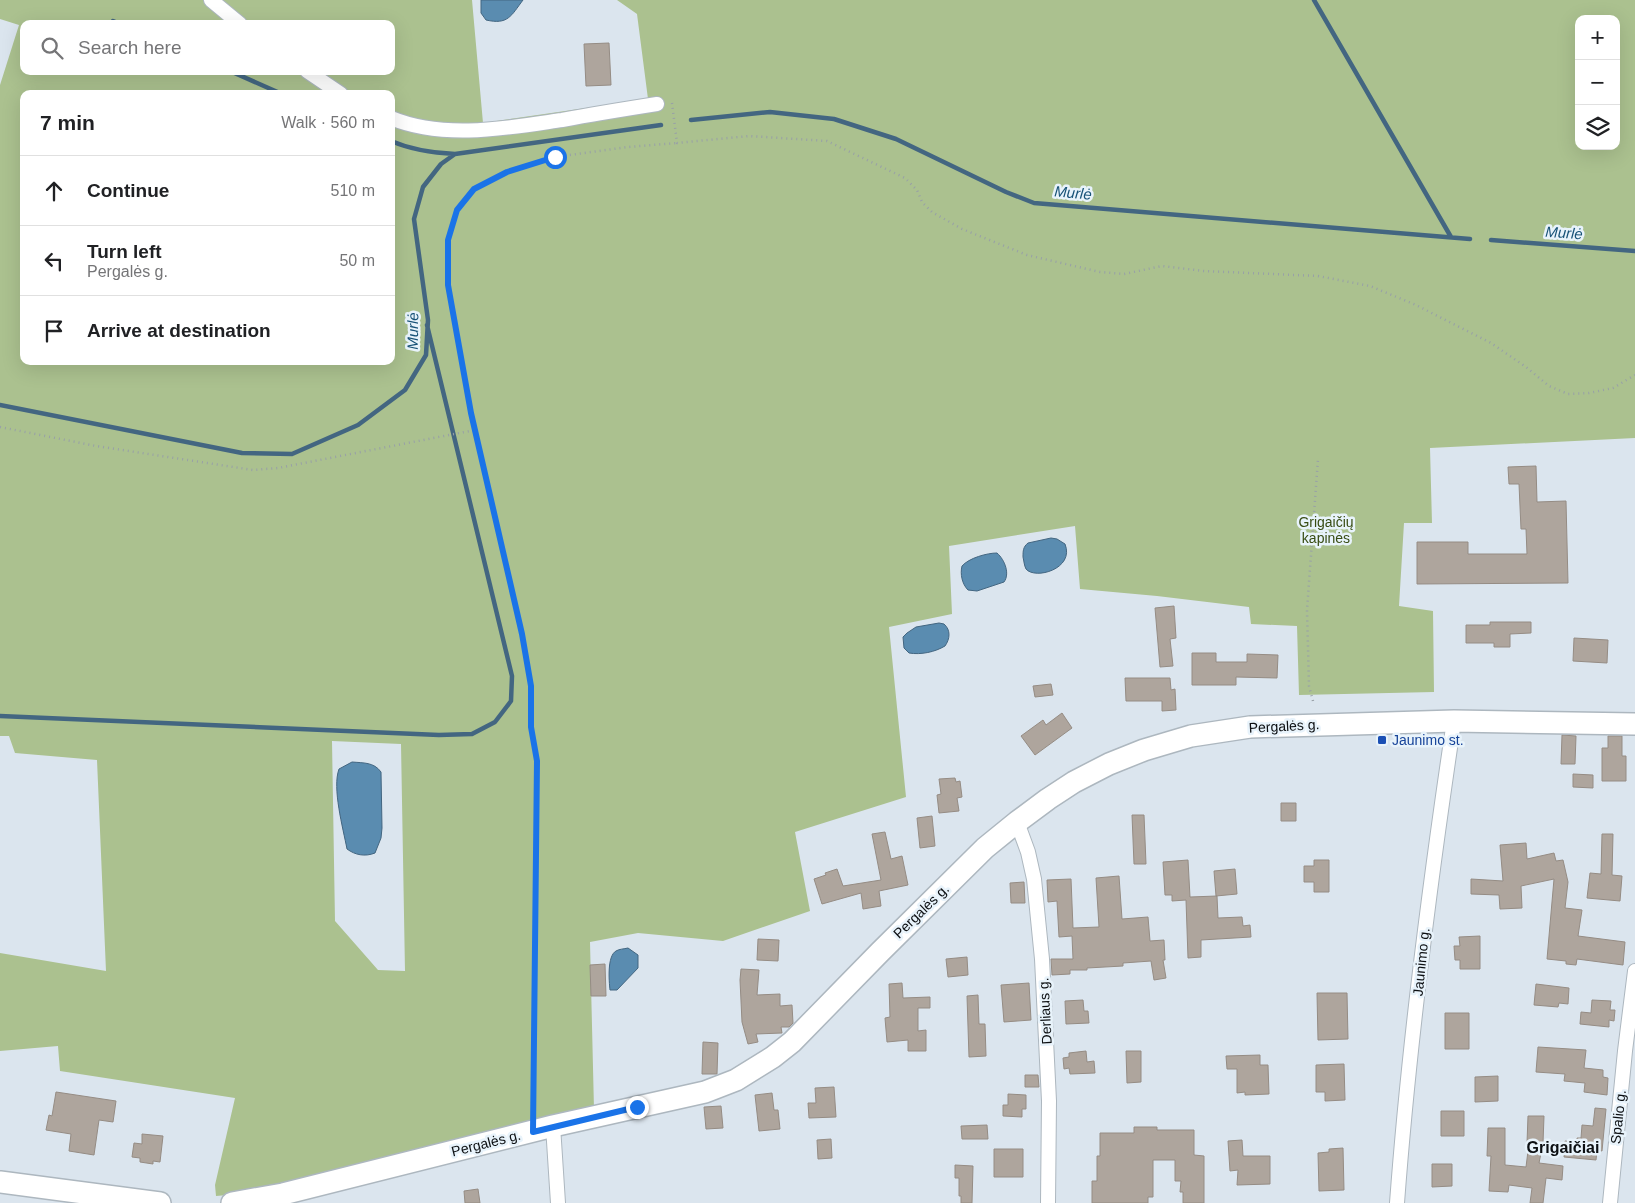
<!DOCTYPE html>
<html lang="en">
<head>
<meta charset="utf-8">
<style>
	body { margin:0; font-family:Helvetica,sans-serif; background:#f6f6f6; color:#202124 }
	.controls { position:absolute; right:15px; top:15px; display:grid; overflow:hidden; border-radius:10px; box-shadow:0 5px 20px #0002 }
	.controls button { width:45px; height:45px; display:grid; place-items:center; padding:0; border:0; border-bottom:1px solid #e0e0e0; background:#fff; color:#202124; font:25px sans-serif }
	.stop { position:absolute; width:15px; height:15px; margin:-11px; border:4px solid #1a73e8; border-radius:50%; background:#fff }
	.stop.end { background:#1a73e8; border-color:#fff; box-shadow:0 1px 5px #0008 }
	.list { margin:0; padding:0; list-style:none }
	h2 { display:flex; justify-content:space-between; align-items:center; height:65px; margin:0; padding:0 20px; font-size:21px }
	h2 small { font-size:16px; font-weight:400; color:#757577 }
	.list li { display:grid; grid-template-columns:32px 1fr auto; gap:15px; align-items:center; box-sizing:border-box; height:70px; padding:0 20px; border-top:1px solid #e0e0e0 }
	.list b { display:block; font-size:19px; white-space:nowrap }
	.list p { margin:0; font-size:16px; white-space:nowrap; color:#757577 }
	.list em { font-size:16px; font-style:normal; color:#757577 }
	.icon { flex:none; width:28px; height:28px; fill:none; stroke:currentColor; stroke-width:2; stroke-linecap:round; stroke-linejoin:round }
	.map { position:relative; flex:none; width:1635px; height:1203px; overflow:hidden }
	.search { position:absolute; background:#fff; box-shadow:0 5px 20px #0002; left:20px; top:20px; width:375px; height:55px; display:flex; align-items:center; gap:12px; box-sizing:border-box; padding:0 18px; border-radius:10px; color:#757577; font-size:19px }
	.panel { position:absolute; background:#fff; box-shadow:0 5px 20px #0002; left:20px; top:90px; width:375px; height:275px; border-radius:10px }
	.map>svg:first-child { display:block }
</style>
</head>
<body>
<div class="map">
<svg width="1635" height="1203" viewBox="0 0 1635 1203">
	<rect width="100%" height="100%" fill="#dbe5ee"/>
	<path fill="#abc18f" fill-rule="evenodd" d="M0,0H472L483,123L648,99L637,14L617,0H1635V438L1430,448L1432,523H1404L1399,606L1433,611L1434,692L1299,695L1297,626L1251,624L1249,607L1157,596L1080,589L1075,526L949,546L952,614L889,627L906,797L795,832L810,911L723,941L638,933L590,942L594,1109L239,1194L216,1196L215,1185L235,1098L60,1071L58,1046L0,1051V953L106,971L97,760L15,753L9,736H0V85L19,25L0,19ZM1579,19H1616V146H1579ZM24,24H391V71H24ZM24,94H391V361H24ZM332,741L401,744L405,971L378,970L335,921Z"/>
	<path fill="#5a8cb0" stroke="#436681" d="M481,0H523C511,16 508,25 486,20L481,13Z
		M1051,538L1057,539L1065,544C1075,569 1035,580 1026,569C1024,565 1024,561 1023,557C1023,551 1023,547 1028,543Z
		M997,553C1005,560 1010,574 1004,582L977,591L968,590C962,584 960,574 962,566C969,558 987,553 997,553Z
		M939,623L944,624C951,630 950,639 945,646C935,652 921,655 909,653L904,648L903,637L907,633L916,627Z
		M352,762C363,763 374,762 381,772L382,828L381,838L375,853C365,857 355,855 347,849C343,828 332,788 339,769Z
		M628,948L638,955V968L617,990H610C609,981 607,956 616,951C619,949 624,949 628,948Z"/>
	<g fill="none" stroke-linecap="round" stroke-linejoin="round">
		<path stroke="#436681" stroke-width="4.5" d="M1314,0L1451,237
			M113,21L120,24
			M230,71L282,94
			M691,120L770,112L834,119L896,139L1006,192L1034,203L1470,239
			M391,141C412,150 432,153 455,154
			M1491,240L1635,251
			M0,405L242,453L292,454L358,425L405,390L426,355L428,320L414,219L423,187L441,164L455,154L661,125
			M0,716L439,735L472,734L495,722L511,701L512,676L427,325"/>
	</g>
	<path fill="#aea59d" stroke="#958c84" d="M609,43L611,85L586,86L584,44Z
		M1536,466L1537,502L1566,501L1568,583L1417,584V542H1468V554H1527L1526,529H1521L1519,484H1509L1508,467Z
		M1174,606L1176,638L1170,639L1173,666L1160,667L1155,608Z
		M1490,622H1531V633L1510,634V647H1494V643H1466V625H1490Z
		M1574,638L1608,640L1607,663L1573,661Z
		M1192,653H1216V662H1247V654L1278,655L1277,678L1236,677V685H1192Z
		M1125,678H1170L1171,690L1175,689L1176,710L1162,711V701H1126Z
		M1051,684L1053,695L1035,697L1033,686Z
		M1062,713L1072,728L1035,755L1021,736L1043,720L1046,725Z
		M1562,735L1576,736L1575,764H1561Z
		M1608,736H1622V756H1626V781H1602V748H1608Z
		M1573,774L1593,775V788L1573,787Z
		M955,778L956,782L960,781L962,797L957,798L959,811L939,813L937,795L941,794L939,779Z
		M1281,803H1296V821H1281Z
		M1132,815H1144L1146,864H1134Z
		M932,816L935,846L920,848L917,818Z
		M885,832L891,859L902,856L908,885L879,891L881,906L863,909L861,893L822,904L814,879L826,875L825,873L837,869L843,886L881,880L872,834Z
		M1602,834H1613L1612,875L1622,876L1620,901L1587,898L1590,873L1601,874Z
		M1526,843L1527,859L1554,853L1556,861L1563,860L1568,882L1565,908L1582,910L1578,936L1625,942L1623,965L1577,959L1576,965L1566,964V961L1547,959L1554,879L1521,886L1522,908L1500,909L1499,895L1471,894V879L1503,881L1500,845Z
		M1188,860L1190,897L1217,896L1218,918L1242,917L1243,926L1250,925L1251,937L1201,940V957L1188,958L1186,900L1172,901V895H1165L1163,862Z
		M1314,860H1329V892H1314V882H1304V866H1314Z
		M1235,869L1237,894L1216,896L1214,871Z
		M1119,876L1122,919L1148,917L1150,941L1164,940L1165,960H1163L1166,978L1154,980L1151,961L1123,963V966L1087,968V970H1070V974L1052,975L1051,959H1073L1072,936L1059,937L1057,901L1048,902L1047,880L1071,879L1073,928L1099,927L1096,878Z
		M1024,882L1025,903H1011L1010,883Z
		M1480,936V969H1460V960H1455L1454,946H1460L1459,937Z
		M758,939L779,940L778,961L757,960Z
		M967,957L968,975L948,977L946,959Z
		M605,964L606,996H591L590,965Z
		M741,969L759,970L757,995L780,994V1006L792,1005L793,1023L789,1027H781L782,1033L756,1034L758,1042L748,1044L742,1022L740,980Z
		M902,983L903,998L930,997V1008H918V1031L926,1030V1051H908V1040L887,1042L885,1018L890,1017L889,984Z
		M1029,983L1031,1020L1004,1022L1001,985Z
		M1536,984L1569,988L1568,1004L1559,1003L1558,1007L1534,1005Z
		M1317,993H1347L1348,1039L1318,1040Z
		M978,995L979,1024H985L986,1056L969,1057L967,996Z
		M1083,1000L1084,1011H1088L1089,1023L1066,1024L1065,1001Z
		M1592,1000L1611,1001L1610,1010H1615L1614,1021L1609,1020V1027L1580,1024L1581,1012L1591,1013Z
		M1445,1013H1469V1049H1445Z
		M703,1042L718,1043L717,1074H702Z
		M1538,1047L1586,1050L1584,1068L1603,1070V1077L1608,1078L1607,1095L1584,1092L1585,1083L1564,1081L1565,1074L1536,1072Z
		M1086,1051L1087,1062L1094,1061L1095,1073L1070,1074L1069,1068L1064,1069L1063,1058L1069,1057V1053Z
		M1126,1051H1141V1082L1127,1083Z
		M1260,1055V1065H1268L1269,1094L1245,1095V1092L1237,1093V1069H1227L1226,1056Z
		M1344,1064L1345,1100L1325,1101V1092H1316V1065Z
		M1025,1075H1038L1039,1087H1025Z
		M1498,1076V1101L1475,1102V1077Z
		M834,1087L836,1117L809,1118L808,1103H816L815,1088Z
		M56,1092L116,1101L113,1122L99,1120L94,1155L69,1151L71,1134L46,1130L49,1115L52,1116Z
		M772,1093L774,1110H778L780,1129L759,1131L755,1095Z
		M1008,1094L1026,1095V1109H1022V1117L1003,1116V1105H1008Z
		M721,1106L723,1128L706,1129L704,1107Z
		M1595,1108L1606,1109L1602,1151L1597,1150L1596,1160L1564,1157L1565,1141L1576,1142L1577,1138H1581L1582,1125L1593,1126Z
		M1441,1111H1464V1136H1441Z
		M1528,1116H1544L1543,1143L1539,1163L1563,1166L1562,1180L1546,1178L1543,1203H1530L1532,1188L1509,1185L1508,1192L1489,1191L1491,1156H1487L1488,1128H1505V1165L1526,1167L1529,1143H1527Z
		M987,1125L988,1139H962L961,1126Z
		M1134,1127H1157V1130H1194V1155L1204,1156V1203H1183V1192H1180L1181,1181H1175V1160H1153V1197H1148V1203H1092V1181H1097V1156H1100V1133H1134Z
		M142,1134L163,1136L160,1162L153,1161V1164L140,1162V1158L132,1157L134,1143L142,1144Z
		M831,1139L832,1158L818,1159L817,1140Z
		M1242,1140L1243,1156H1270V1184L1237,1185L1238,1170L1230,1171L1228,1141Z
		M1343,1148L1344,1190L1319,1191L1318,1153L1329,1152V1149Z
		M994,1149H1023V1177H994Z
		M1432,1164H1452V1186L1432,1187Z
		M955,1165L973,1166L972,1203H961V1196H959V1178H955Z
		M478,1189L480,1203H465L464,1191Z"/>
	<g fill="none" stroke-linecap="round" stroke-linejoin="round">
		<defs>
			<path id="street" d="M211,0L240,24
				M307,71L341,94
				M391,118C444,140 507,128 562,120C594,114 625,109 657,104
				M1017,822L1028,852L1034,879L1042,959L1049,1101L1048,1203
				M553,1126L558,1203
				M1397,1203C1409,1042 1430,881 1454,721
				M1610,1203L1625,1051L1635,971"/>
			<path id="primary" d="M0,1182L160,1203
				M232,1203L283,1194L553,1126L705,1092L736,1080L773,1057L792,1042L880,952L985,848L1017,822L1048,799L1074,782L1109,764L1144,750L1191,736L1250,727L1454,721L1635,724"/>
		</defs>
		<use href="#street" stroke="#adb7bf" stroke-width="16"/>
		<use href="#primary" stroke="#adb7bf" stroke-width="24"/>
		<path stroke="#98a0a7" stroke-width="2.5" stroke-dasharray="1 4" stroke-linecap="butt" d="M672,103L677,143L749,136L827,141L905,178L917,190L922,202L932,212L962,229L1027,255L1100,272L1124,274L1162,266L1204,271L1318,276L1370,286L1416,305L1491,343L1526,367L1549,386L1568,394L1589,393L1613,388L1635,375
			M0,427L96,446L253,470L278,468L475,430
			M1313,701L1309,686L1307,610L1318,459
			M533,1115L537,761L531,727V686L522,634L471,413L448,285V239L457,210L474,189L507,172L555,157L628,147L677,143"/>
		<use href="#street" stroke="#fff" stroke-width="14"/>
		<use href="#primary" stroke="#fff" stroke-width="21"/>
	</g>
	<g fill="none" stroke-linecap="round" stroke-linejoin="round">
		<path stroke="#1a73e8" stroke-width="6" d="M555,157L507,172L474,189L457,210L448,240V285L471,413L522,634L531,686V727L537,761L533,1132L637,1107"/>
	</g>
	<rect fill="#1a4fb4" stroke="#e8f3fb" stroke-width="2" x="1377" y="735" width="10" height="10" rx="2.5"/>
	<g text-anchor="middle" stroke-width="5" stroke-linejoin="round" paint-order="stroke">
		<g font-size="14" fill="#384c13" stroke="#e8f3fb">
			<text x="1326" y="527">Grigaičių<tspan x="1326" dy="16">kapinės</tspan></text>
		</g>
		<g font-size="14" fill="#0c0f12" stroke="#e8f3fb">
			<text transform="translate(1284 726) rotate(-3)" y="5">Pergalės g.</text>
			<text transform="translate(921 911) rotate(-44)" y="5">Pergalės g.</text>
			<text transform="translate(1421 962) rotate(-84)" y="5">Jaunimo g.</text>
			<text transform="translate(1045 1011) rotate(-93)" y="5">Derliaus g.</text>
			<text transform="translate(1618 1117) rotate(-84)" y="5">Spalio g.</text>
			<text transform="translate(486 1143) rotate(-14)" y="5">Pergalės g.</text>
		</g>
		<g font-size="14" fill="#164399" stroke="#e8f3fb" text-anchor="start">
			<text x="1392" y="745">Jaunimo st.</text>
		</g>
		<g font-size="15" font-style="italic" fill="#175277" stroke="#e8f3fb">
			<text transform="translate(1073 193) rotate(5)" y="5">Murlė</text>
			<text transform="translate(1564 233) rotate(4)" y="5">Murlė</text>
			<text transform="translate(413 331) rotate(-89)" y="5">Murlė</text>
		</g>
		<g font-size="16" font-weight="bold" fill="#0c0f12" stroke="#e8f3fb">
			<text x="1563" y="1153">Grigaičiai</text>
		</g>
	</g>
</svg>
<div class="controls">
<button>+</button>
<button>−</button>
<button><svg class="icon" aria-label="layers" viewBox="0 0 24 24"><path d="M12 4l9 5-9 5-9-5zM3 14l9 5 9-5"/></svg></button>
</div>
<div class="stop" style="left:555px;top:157px"></div>
<div class="stop end" style="left:637px;top:1107px"></div>
<div class="search"><svg class="icon" aria-label="search" viewBox="0 0 24 24"><circle cx="10" cy="10" r="6"/><path d="M15 15l6 6"/></svg>Search here</div>
<section class="panel">
<h2>7 min<small>Walk · 560 m</small></h2>
<ul class="list">
<li><svg class="icon" aria-label="ahead" viewBox="0 0 24 24"><path d="M12 20V5M6 11l6-6 6 6"/></svg><div><b>Continue</b></div><em>510 m</em></li>
<li><svg class="icon" aria-label="left" viewBox="0 0 24 24"><path d="M17 20v-9H6M10 6l-5 5 5 5"/></svg><div><b>Turn left</b><p>Pergalės g.</p></div><em>50 m</em></li>
<li><svg class="icon" aria-label="arrive" viewBox="0 0 24 24"><path d="M6 21V4h12l-3 4 3 4H6"/></svg><div><b>Arrive at destination</b></div></li>
</ul>
</section>
</div>
</body>
</html>
